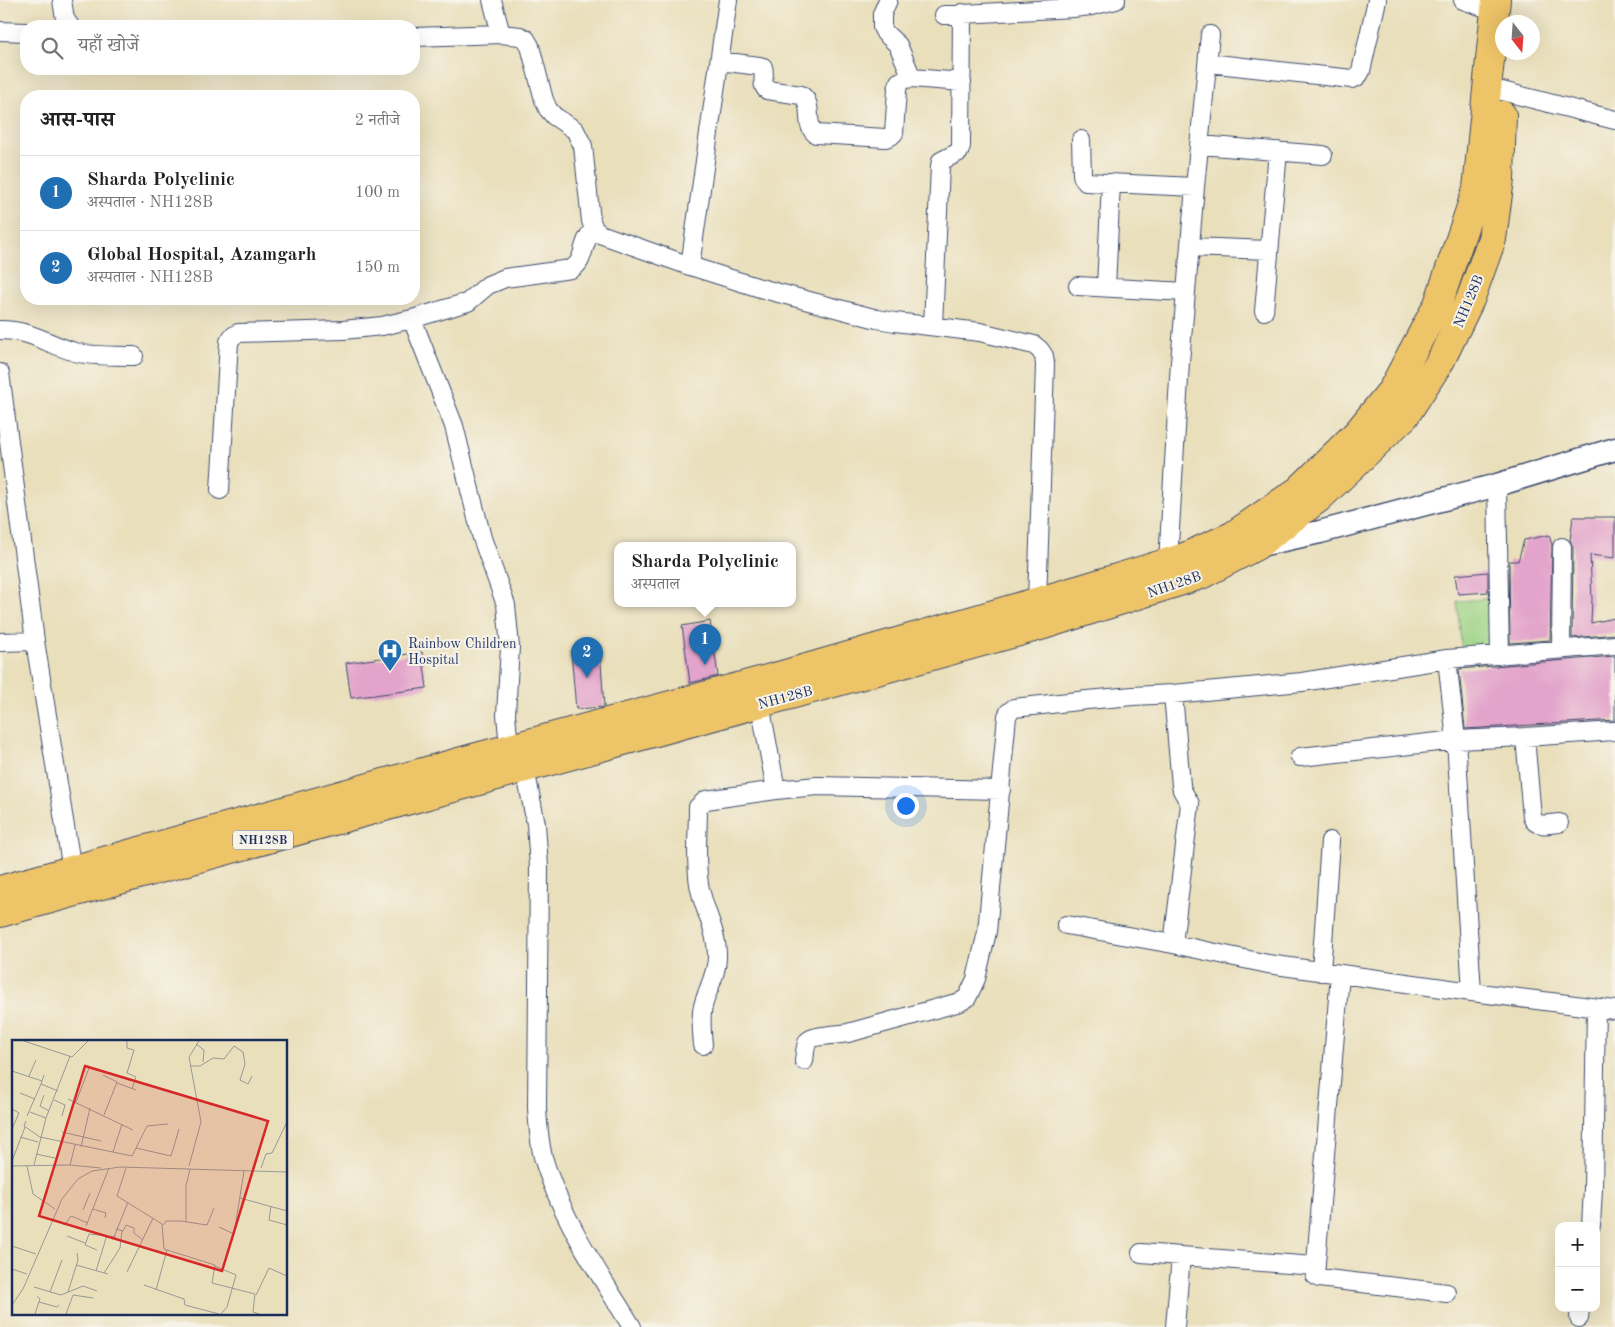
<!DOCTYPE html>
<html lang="hi">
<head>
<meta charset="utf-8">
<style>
	body { margin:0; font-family:"Old Standard TT","Noto Serif Devanagari",serif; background:#f6f6f6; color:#222 }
	.controls { position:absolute; right:15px; bottom:15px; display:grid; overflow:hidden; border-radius:10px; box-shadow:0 5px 20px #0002 }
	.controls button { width:45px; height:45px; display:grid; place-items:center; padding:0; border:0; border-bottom:1px solid #e0e0e0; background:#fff; color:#222; font:25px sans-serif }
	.compass { position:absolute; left:1495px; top:15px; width:45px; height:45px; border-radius:50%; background:#fff; box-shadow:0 5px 20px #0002; rotate:163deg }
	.you { position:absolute; left:905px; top:805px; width:18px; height:18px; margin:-12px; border:4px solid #fff; border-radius:50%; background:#1a73e8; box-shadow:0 0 0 8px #1a73e833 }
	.badge { display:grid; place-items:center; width:32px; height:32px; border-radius:50%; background:#1f6fb2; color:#fff; font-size:16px; font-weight:700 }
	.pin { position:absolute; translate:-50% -41px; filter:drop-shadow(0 1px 2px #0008) }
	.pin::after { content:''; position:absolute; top:26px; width:18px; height:15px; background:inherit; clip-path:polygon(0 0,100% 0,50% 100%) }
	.popup { position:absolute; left:614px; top:542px; width:182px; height:65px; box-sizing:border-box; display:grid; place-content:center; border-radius:10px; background:#fff; filter:drop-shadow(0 1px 4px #0005); font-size:16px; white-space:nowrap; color:#767676 }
	.popup b { font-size:19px; color:#222 }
	.popup::after { content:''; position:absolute; left:50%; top:100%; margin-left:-10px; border:10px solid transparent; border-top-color:#fff }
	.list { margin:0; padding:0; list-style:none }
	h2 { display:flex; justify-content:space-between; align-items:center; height:65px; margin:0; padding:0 20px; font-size:21px }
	h2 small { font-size:16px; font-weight:400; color:#767676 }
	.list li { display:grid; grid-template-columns:32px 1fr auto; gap:15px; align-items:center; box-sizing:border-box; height:75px; padding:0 20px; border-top:1px solid #e0e0e0 }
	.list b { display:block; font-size:19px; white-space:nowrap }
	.list p { margin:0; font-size:16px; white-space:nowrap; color:#767676 }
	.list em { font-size:16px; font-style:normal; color:#767676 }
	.icon { flex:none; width:28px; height:28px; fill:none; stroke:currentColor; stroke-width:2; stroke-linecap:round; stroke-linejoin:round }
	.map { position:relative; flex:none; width:1615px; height:1327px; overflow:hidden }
	.search { position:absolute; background:#fff; box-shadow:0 5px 20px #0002; left:20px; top:20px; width:400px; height:55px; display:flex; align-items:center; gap:12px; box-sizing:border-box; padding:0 18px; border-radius:20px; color:#767676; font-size:19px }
	.panel { position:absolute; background:#fff; box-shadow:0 5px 20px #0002; left:20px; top:90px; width:400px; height:215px; border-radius:20px }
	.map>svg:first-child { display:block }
</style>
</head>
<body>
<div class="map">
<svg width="1615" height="1327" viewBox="0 0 1615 1327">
	<rect width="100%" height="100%" fill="#f7f3e8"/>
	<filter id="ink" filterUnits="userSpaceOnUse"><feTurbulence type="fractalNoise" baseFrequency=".02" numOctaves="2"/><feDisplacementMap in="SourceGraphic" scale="10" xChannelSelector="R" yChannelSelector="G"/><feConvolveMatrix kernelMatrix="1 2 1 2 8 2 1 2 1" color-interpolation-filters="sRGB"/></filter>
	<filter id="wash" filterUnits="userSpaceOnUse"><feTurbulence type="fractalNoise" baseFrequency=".0096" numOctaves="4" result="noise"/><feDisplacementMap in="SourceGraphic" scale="20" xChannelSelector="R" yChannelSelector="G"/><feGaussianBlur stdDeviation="1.12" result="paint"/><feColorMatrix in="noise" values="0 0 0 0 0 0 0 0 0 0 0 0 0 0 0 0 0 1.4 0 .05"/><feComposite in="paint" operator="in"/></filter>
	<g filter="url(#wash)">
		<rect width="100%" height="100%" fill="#e9dfbb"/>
		<path fill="#9dd384" stroke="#5c8171" d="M1495,598L1496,650L1462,652L1457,601Z"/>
		<g id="blocks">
			<path fill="#e3a4cb" d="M1573,517H1615V558L1590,555L1592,599L1591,623L1615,618V634L1572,638L1573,547L1570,540Z
				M1549,535L1552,545L1550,640L1510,643L1509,561H1518L1524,540Z
				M1488,572V592L1458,594L1455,575Z
				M710,621L718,676L690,683L682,626Z
				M600,649L604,707L576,709L571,651Z
				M422,652L427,688L351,698L346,663Z
				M1615,656V720L1465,729L1459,669Z"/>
		</g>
	</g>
	<g filter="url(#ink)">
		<use href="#blocks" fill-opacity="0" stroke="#3a496c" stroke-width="1"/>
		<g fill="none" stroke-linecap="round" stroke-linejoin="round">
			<defs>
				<path id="minor" d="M62,0L65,19L70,26
					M492,0L501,34
					M888,0L882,14V27L885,33L898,45L912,78
					M1463,0L1495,11
					M944,15L1073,8L1091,6L1116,0
					M0,31L26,32
					M414,37L501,34L520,36L526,39L530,46L544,100L548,109L554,116L575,130L583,146L591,221L594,229L600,234L690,266L760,288L877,319L895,322L980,332L1034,345L1040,350L1044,356L1045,365L1037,602
					M720,61L759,66L763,67C766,75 760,85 767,90L801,95C815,104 803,125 816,134L886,138L891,136L894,133L897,90L899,82L905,79L912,78L962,82
					M1208,63L1352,79C1357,78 1359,76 1361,71L1377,0
					M1502,91L1615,120
					M1081,140L1082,174L1083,178L1086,182L1195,187
					M1200,145L1323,155
					M1190,247L1269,250
					M690,266L728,0
					M1078,286L1186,292
					M1106,287L1111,183
					M1264,311L1278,151
					M412,319L454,426L482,538L506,605L510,647L506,714L509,748
					M933,326L940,166L941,161L959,152L961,146L962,13
					M0,330C31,330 47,344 75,352C94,357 115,355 134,356
					M0,373L35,641L72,870
					M1497,485L1500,655
					M220,490L229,342L232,337L238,333L343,330L382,326L412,319L468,302L488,285L505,278L571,269C586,262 580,243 594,229
					M1168,562L1180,362L1195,187L1210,35
					M0,642L35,641
					M1561,649L1562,547
					M1447,659L1456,740L1472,992
					M760,704L776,790
					M1525,737L1532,817C1536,828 1548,824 1559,823
					M1300,757L1456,740L1525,737L1615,731
					M525,769L536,824L539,867L537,1108C538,1124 539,1141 543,1157C560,1216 600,1275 632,1327
					M1066,925L1173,944L1268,964L1472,992L1615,1010
					M1173,944L1190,804L1182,790L1181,785L1173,694
					M1321,972L1330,841
					M1340,974L1315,1275L1319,1278L1447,1293
					M703,1045C702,1032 700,1019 703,1006C707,990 718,972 717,955C717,930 703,909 699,884C695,860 698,832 698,807L706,800L776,790L817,786L1001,790
					M804,1061C805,1055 805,1045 808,1041C813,1035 839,1035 848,1033L960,1002L967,998L976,979L987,932L1007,716L1009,712L1014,708L1087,700L1133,696L1173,694L1302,682L1447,659L1615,645
					M1591,1226L1593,1189L1596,1008
					M1141,1253L1315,1266
					M1579,1318L1580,1308
					M1175,1327L1181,1256"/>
				<path id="tertiary" d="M1256,546L1320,532L1497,485L1615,449"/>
				<path id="trunk" d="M0,890L473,758L782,675L1081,589L1182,558L1232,536L1299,490L1358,432L1392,390L1438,304L1477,189L1496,0
					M0,913L1044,625L1201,575L1256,546L1319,498L1405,416L1441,360L1470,300L1492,239L1500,179L1502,115"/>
			</defs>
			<use href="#minor" stroke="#3a496c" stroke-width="20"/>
			<use href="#tertiary" stroke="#3a496c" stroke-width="25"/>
			<use href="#trunk" stroke="#3a496c" stroke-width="30"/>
			<use href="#minor" stroke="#fff" stroke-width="18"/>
			<use href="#tertiary" stroke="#fff" stroke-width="22"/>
			<use href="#trunk" stroke="#eec469" stroke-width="28"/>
		</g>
	</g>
	<defs>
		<symbol id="hospital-pin" viewBox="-11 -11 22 30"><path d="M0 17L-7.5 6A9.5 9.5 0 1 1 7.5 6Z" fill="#1f6fb2" stroke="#f7f3e8"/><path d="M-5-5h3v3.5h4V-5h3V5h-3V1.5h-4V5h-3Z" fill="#fff"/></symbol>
	</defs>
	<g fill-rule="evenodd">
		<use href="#hospital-pin" x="376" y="637" width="28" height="38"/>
	</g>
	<g text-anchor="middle" stroke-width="4" stroke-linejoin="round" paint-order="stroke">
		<rect fill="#f7f3e8" stroke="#5d6a87" stroke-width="1" x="233" y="830.5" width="60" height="19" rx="4"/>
		<g font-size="12" font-weight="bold" fill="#1b2f5e">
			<text x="263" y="844">NH128B</text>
		</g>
		<g font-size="14" fill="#1b2f5e" stroke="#f7f3e8">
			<text transform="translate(1468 301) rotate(-67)" y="5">NH128B</text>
			<text transform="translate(1174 584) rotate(-19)" y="5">NH128B</text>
			<text transform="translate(785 697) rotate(-15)" y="5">NH128B</text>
		</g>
		<g font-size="14" fill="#1b2f5e" stroke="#f7f3e8" text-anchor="start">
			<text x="408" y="648">Rainbow Children<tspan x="408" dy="16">Hospital</tspan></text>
		</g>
	</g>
	<g transform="translate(12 1040)">
		<rect width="275" height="275" fill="#e9dfbb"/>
		<path fill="none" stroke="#979996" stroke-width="1" d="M12,1L60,17L76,1M115,1V8L122,10L115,33L124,37L120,49M184,4L192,10L191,22M178,26H188L201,18L212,19L222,6L231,12L233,24L228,40L236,44L240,36M0,31L30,41M32,35L29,44L46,51M91,35L105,42L92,75M17,36L24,20M105,43L124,50M8,53L23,59M32,55L28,66L37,71M56,59L121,90M42,60L53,65L50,76M64,62L77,28M0,69L7,73L0,89M18,72L34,78M15,76L29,44M14,81L12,86L28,97L120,116L135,86L156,84M50,92L89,101M8,97L26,102M69,107L78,68M124,108L159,116L167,89M101,112L110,84M24,114L43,118M0,121L13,87M22,125L34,78L58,16M58,125L63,105M0,126L58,125L89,128M15,126L21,154L43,169M177,126L189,82L177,17L187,1M114,128L105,156L150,184L152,209L203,225L200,243L243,254L241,272L247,274M249,128L254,114L260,113L275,82M228,158L275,171M259,166L257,180L275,185M81,169L94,173L93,178M71,170L78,153M41,179L53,185L59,176L76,183M174,181V146L178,129M151,185L154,181H169L195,185L202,168M74,186L97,128M207,187L222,194L232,131M104,189L111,191L114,185L122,188V193L131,200M55,196L73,203M102,197L116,162M0,206L24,214M85,210L73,205L77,194L104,197M64,225L96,234M203,226L224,235L215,267L209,274M0,229L15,234M84,231L95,195M115,232L141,178M92,233L108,208L110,191M132,245L172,259L173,265L207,274M22,247L49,255L71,246L85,251M144,250L155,210M38,252L50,220M56,252L66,220L65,213M244,255L257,228L275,236M27,262L45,267L47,265M0,265L11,249L50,159L66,139L80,131L108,127L275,132M23,274L28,259L25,256M54,274L61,255L81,258"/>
		<path fill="#d62828" fill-opacity="0.15" stroke="#d62828" stroke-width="2.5" d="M73,26L256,81L210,231L27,176Z"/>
		<rect width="275" height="275" fill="none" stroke="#1b2f5e" stroke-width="2.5"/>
	</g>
</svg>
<div class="controls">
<button>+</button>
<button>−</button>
</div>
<svg class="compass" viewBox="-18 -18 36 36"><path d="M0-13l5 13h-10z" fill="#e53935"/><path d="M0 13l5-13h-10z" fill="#767676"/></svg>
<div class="you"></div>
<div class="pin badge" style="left:705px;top:665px">1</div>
<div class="popup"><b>Sharda Polyclinic</b>अस्पताल</div>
<div class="pin badge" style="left:587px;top:678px">2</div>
<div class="search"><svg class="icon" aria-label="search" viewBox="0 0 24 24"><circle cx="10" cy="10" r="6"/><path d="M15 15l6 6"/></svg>यहाँ खोजें</div>
<section class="panel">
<h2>आस-पास<small>2 नतीजे</small></h2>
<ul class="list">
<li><span class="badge">1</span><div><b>Sharda Polyclinic</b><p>अस्पताल · NH128B</p></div><em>100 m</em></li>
<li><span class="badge">2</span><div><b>Global Hospital, Azamgarh</b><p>अस्पताल · NH128B</p></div><em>150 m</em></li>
</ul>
</section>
</div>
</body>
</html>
